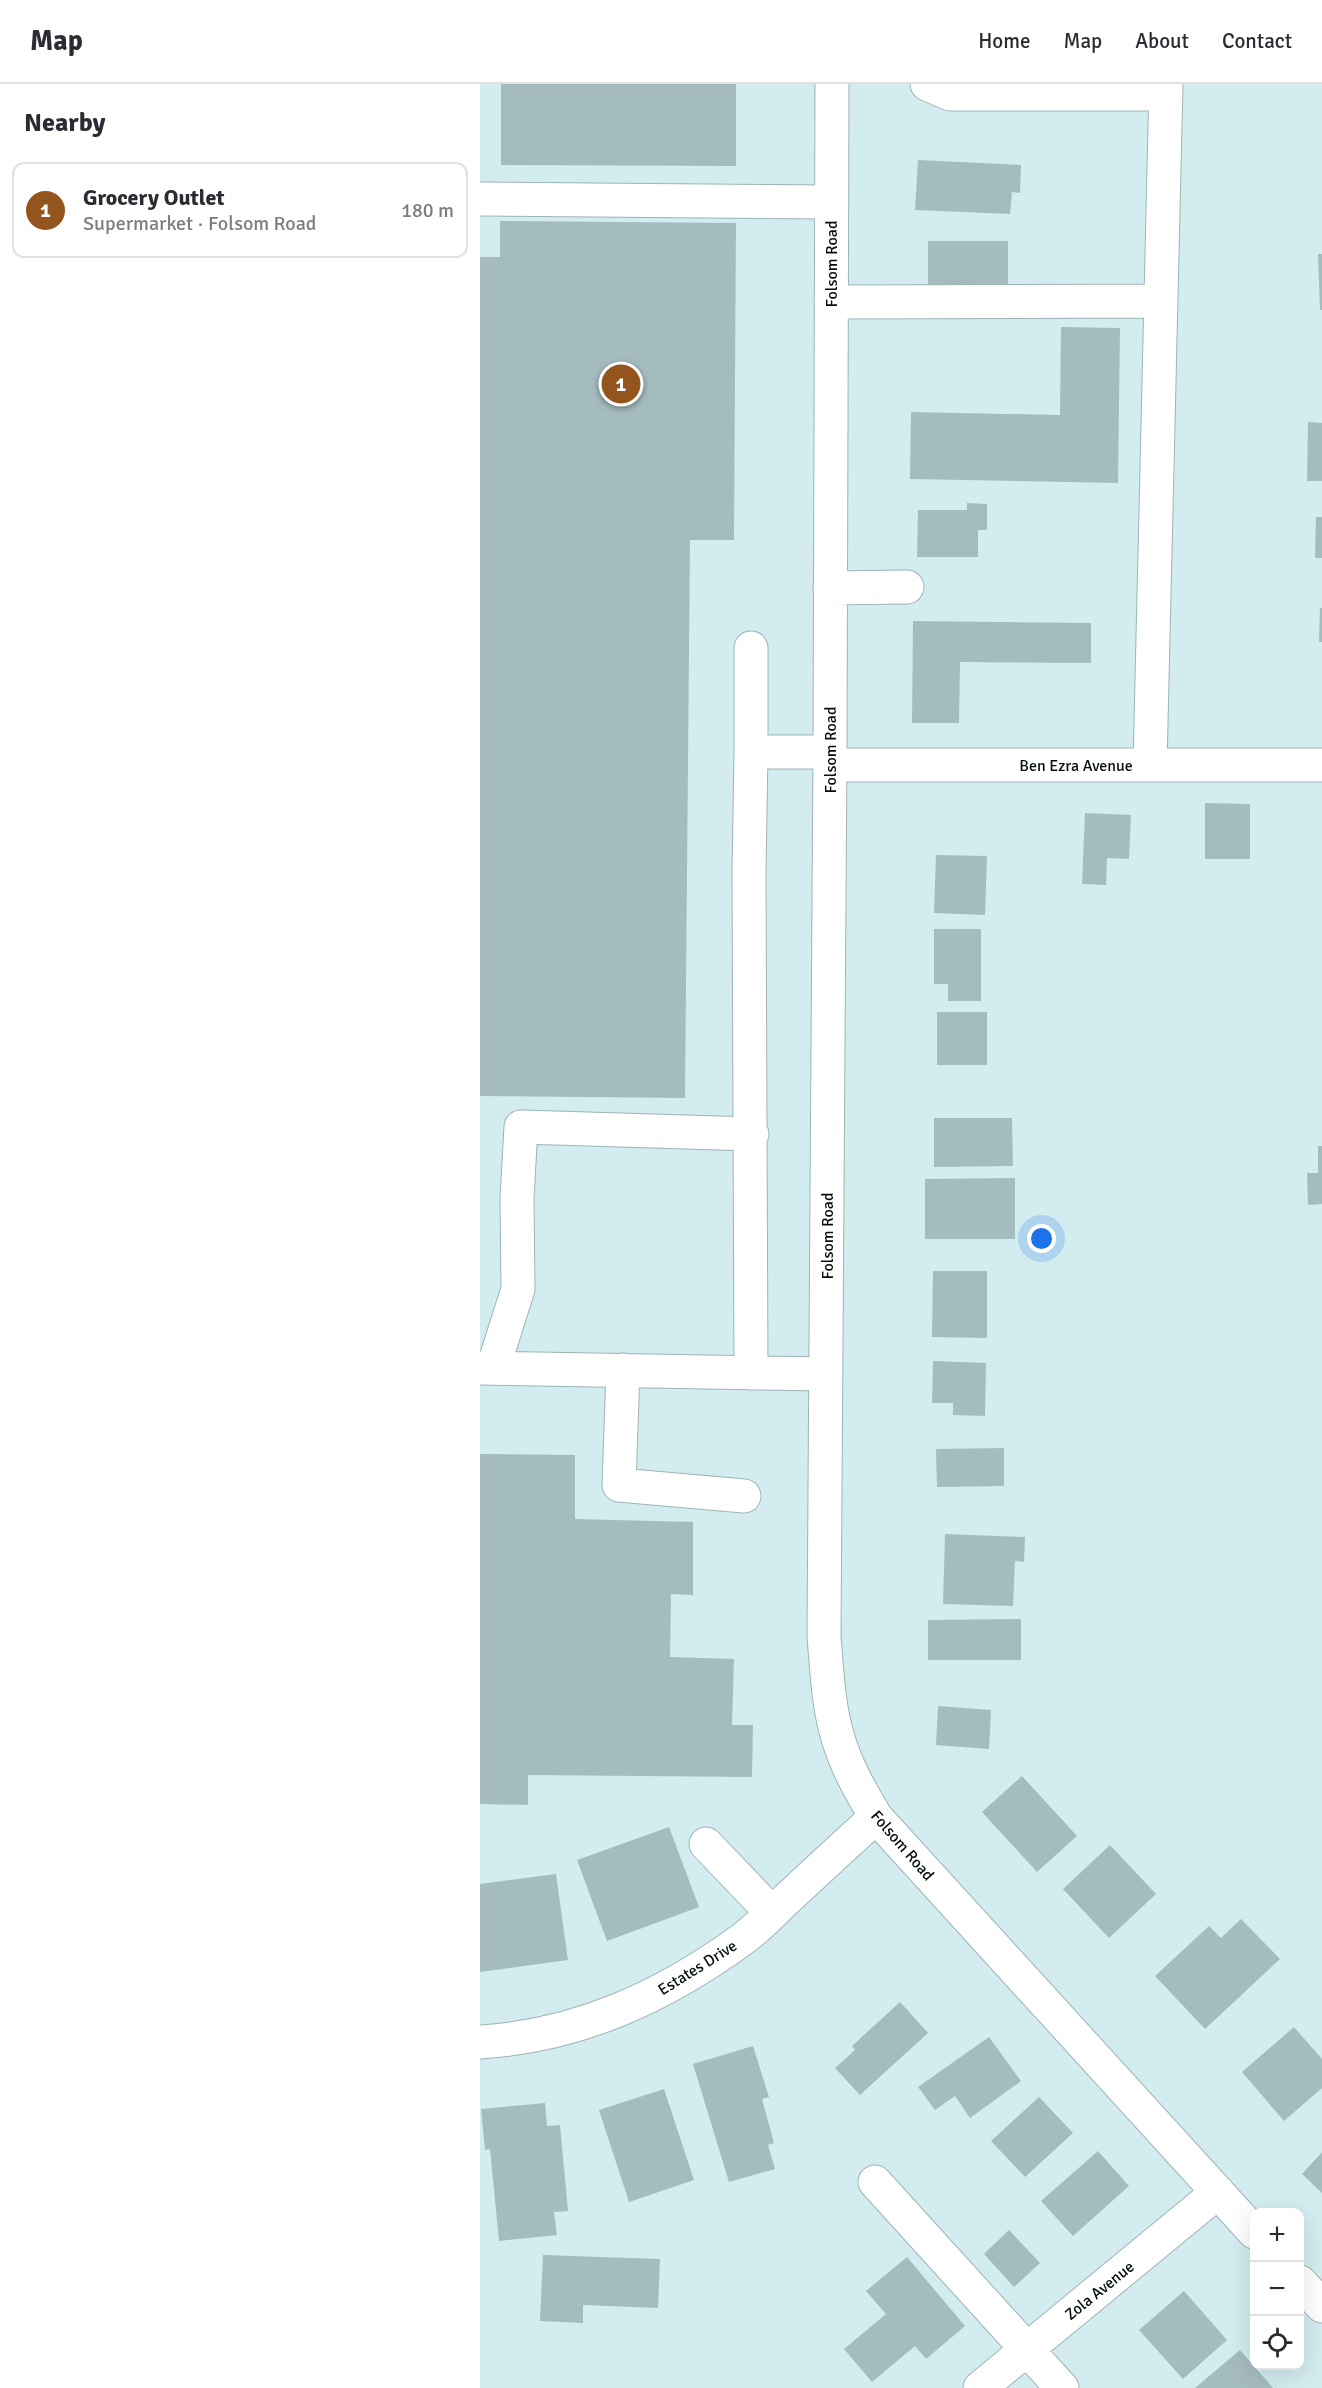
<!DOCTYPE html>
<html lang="en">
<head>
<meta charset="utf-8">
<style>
	body { margin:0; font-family:Signika,sans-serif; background:#f2f2f3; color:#2b2b33 }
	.controls { position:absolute; right:18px; bottom:18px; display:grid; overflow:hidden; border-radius:12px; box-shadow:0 6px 24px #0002 }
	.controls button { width:54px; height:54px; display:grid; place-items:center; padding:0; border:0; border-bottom:2px solid #e1e1e2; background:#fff; color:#2b2b33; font:30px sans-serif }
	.you { position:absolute; left:562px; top:1155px; width:21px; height:21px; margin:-15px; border:4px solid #fff; border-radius:50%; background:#1a73e8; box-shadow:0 0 0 9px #1a73e833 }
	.badge { display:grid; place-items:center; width:39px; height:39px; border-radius:50%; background:#94541d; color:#fff; font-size:20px; font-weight:700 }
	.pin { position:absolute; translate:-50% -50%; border:3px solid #fff; box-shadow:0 2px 6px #0006 }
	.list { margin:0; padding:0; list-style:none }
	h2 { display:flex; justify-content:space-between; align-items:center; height:78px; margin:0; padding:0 24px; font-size:26px }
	h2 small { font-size:20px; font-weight:400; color:#7c7c81 }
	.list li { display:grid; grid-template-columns:39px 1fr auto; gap:18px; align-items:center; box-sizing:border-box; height:96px; margin:0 12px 12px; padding:0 12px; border:2px solid #e1e1e2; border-radius:12px }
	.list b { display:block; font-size:22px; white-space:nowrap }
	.list p { margin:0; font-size:20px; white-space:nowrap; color:#7c7c81 }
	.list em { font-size:20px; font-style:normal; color:#7c7c81 }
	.icon { flex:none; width:33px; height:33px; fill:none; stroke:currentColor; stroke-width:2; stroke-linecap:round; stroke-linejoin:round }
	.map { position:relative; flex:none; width:842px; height:2304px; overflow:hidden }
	header { display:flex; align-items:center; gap:36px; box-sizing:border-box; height:84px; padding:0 30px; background:#fff; border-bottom:2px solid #e1e1e2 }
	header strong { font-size:28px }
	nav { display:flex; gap:33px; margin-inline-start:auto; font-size:21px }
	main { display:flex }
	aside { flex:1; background:#fff }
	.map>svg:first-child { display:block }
</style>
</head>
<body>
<header>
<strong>Map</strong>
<nav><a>Home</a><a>Map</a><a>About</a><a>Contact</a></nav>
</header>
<main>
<aside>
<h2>Nearby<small></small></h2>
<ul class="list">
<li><span class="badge">1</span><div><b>Grocery Outlet</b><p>Supermarket · Folsom Road</p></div><em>180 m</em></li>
</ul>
</aside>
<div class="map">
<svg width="842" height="2304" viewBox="0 0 842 2304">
	<rect width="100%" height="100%" fill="#d3ecef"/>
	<path fill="#a5bcbf" d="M21,0H256V82L21,81Z
		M438,76L541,81L540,109L532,108L530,130L435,126Z
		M20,137L256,139L254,456H210L205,1014L0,1012V173H20Z
		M448,157H528V203H448Z
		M838,170H842V226H840Z
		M581,243L640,244L638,399L430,395L431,328L580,331Z
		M828,338L842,339V397H827Z
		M487,419L507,420V446H498V473H437L438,426H487Z
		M836,433H842V474H835Z
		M840,524H842V558H839Z
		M433,537L611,539V579L480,578L479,639H432Z
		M725,719L770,720V775H725Z
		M605,729L651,731L649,775L627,774L626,801L602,800Z
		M456,771L507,772L505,831L454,829Z
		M454,845H501V917H468V900H454Z
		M457,928H507V981H457Z
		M454,1034H532L533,1082L454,1083Z
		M838,1062H842V1120L828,1121L827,1089H838Z
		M535,1094V1155H445V1095Z
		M453,1187H507V1254L452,1253Z
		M453,1277L506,1279L505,1332L473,1331V1319H452Z
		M524,1364V1402L457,1403L456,1365Z
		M0,1370L95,1371V1435L213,1438V1511L191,1510L190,1573L254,1575L252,1641H273L272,1693L48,1691V1721L0,1720Z
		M465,1450L545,1453L544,1478L535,1477L533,1522L463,1520Z
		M541,1535V1576H448V1536Z
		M458,1622L511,1626L509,1665L456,1661Z
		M542,1692L597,1752L557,1788L502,1728Z
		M189,1743L219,1823L127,1857L97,1776Z
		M630,1761L676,1810L629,1854L583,1805Z
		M76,1790L88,1876L0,1888V1800Z
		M761,1835L800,1875L725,1945L675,1892L729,1842L741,1854Z
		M420,1918L448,1949L380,2011L355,1984L375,1966L372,1962Z
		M814,1943L842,1975V2004L804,2037L762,1988Z
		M509,1953L541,1997L490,2034L475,2012L455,2026L438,2003Z
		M273,1962L289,2013L282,2015L294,2059L288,2061L295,2085L249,2098L213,1980Z
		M184,2005L214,2096L149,2118L119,2026Z
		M559,2013L593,2049L545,2093L511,2057Z
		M65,2019L67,2042L80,2041L88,2127L74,2128L77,2151L19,2157L10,2065L5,2066L1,2025Z
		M618,2067L649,2102L593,2152L561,2117Z
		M842,2068V2109L822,2090Z
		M529,2146L560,2179L534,2203L504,2170Z
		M63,2171L180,2175L178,2224L103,2221V2239L60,2237Z
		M427,2173L485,2242L446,2275L435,2262L392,2298L364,2265L406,2230L386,2207Z
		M704,2207L747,2256L703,2295L659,2246Z
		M760,2266L793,2304H715Z"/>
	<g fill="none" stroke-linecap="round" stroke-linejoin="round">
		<defs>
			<path id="minor" d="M352,0L350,668L344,1553C347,1586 348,1622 358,1654C366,1682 381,1708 396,1733L774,2148
				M447,0L470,10H686
				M0,115L351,118
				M351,218L680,217
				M350,504L427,503
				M271,668V564
				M350,681H842
				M670,681L686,0
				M0,1284L346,1290
				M13,1284L38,1205L37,1114L41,1043L272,1050
				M143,1286L139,1401L264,1412
				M271,1289L269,789L271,668H350
				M226,1760L292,1829
				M0,1958C99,1952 185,1912 264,1854C280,1842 294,1827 308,1814C337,1787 366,1760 396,1733
				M395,2098L582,2304
				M820,2198L842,2222
				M500,2304L738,2108"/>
		</defs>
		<use href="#minor" stroke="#9db4b7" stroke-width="35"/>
		<use href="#minor" stroke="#fff" stroke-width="33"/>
	</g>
	<g text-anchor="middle" stroke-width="5" stroke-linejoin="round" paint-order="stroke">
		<g font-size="16" fill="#050d0e" stroke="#fff">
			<text transform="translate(351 180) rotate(-90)" y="6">Folsom Road</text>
			<text transform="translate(350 666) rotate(-90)" y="6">Folsom Road</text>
			<text x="596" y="687">Ben Ezra Avenue</text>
			<text transform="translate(347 1152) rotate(-90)" y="6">Folsom Road</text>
			<text transform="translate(423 1761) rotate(49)" y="6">Folsom Road</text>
			<text transform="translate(217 1883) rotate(-32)" y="6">Estates Drive</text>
			<text transform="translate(619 2206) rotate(-39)" y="6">Zola Avenue</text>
		</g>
	</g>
</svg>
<div class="controls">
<button>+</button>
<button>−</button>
<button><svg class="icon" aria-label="locate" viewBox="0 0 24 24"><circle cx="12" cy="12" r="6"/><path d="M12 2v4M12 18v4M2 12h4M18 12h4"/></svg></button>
</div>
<div class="you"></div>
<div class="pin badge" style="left:141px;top:300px">1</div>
</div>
</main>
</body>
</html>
